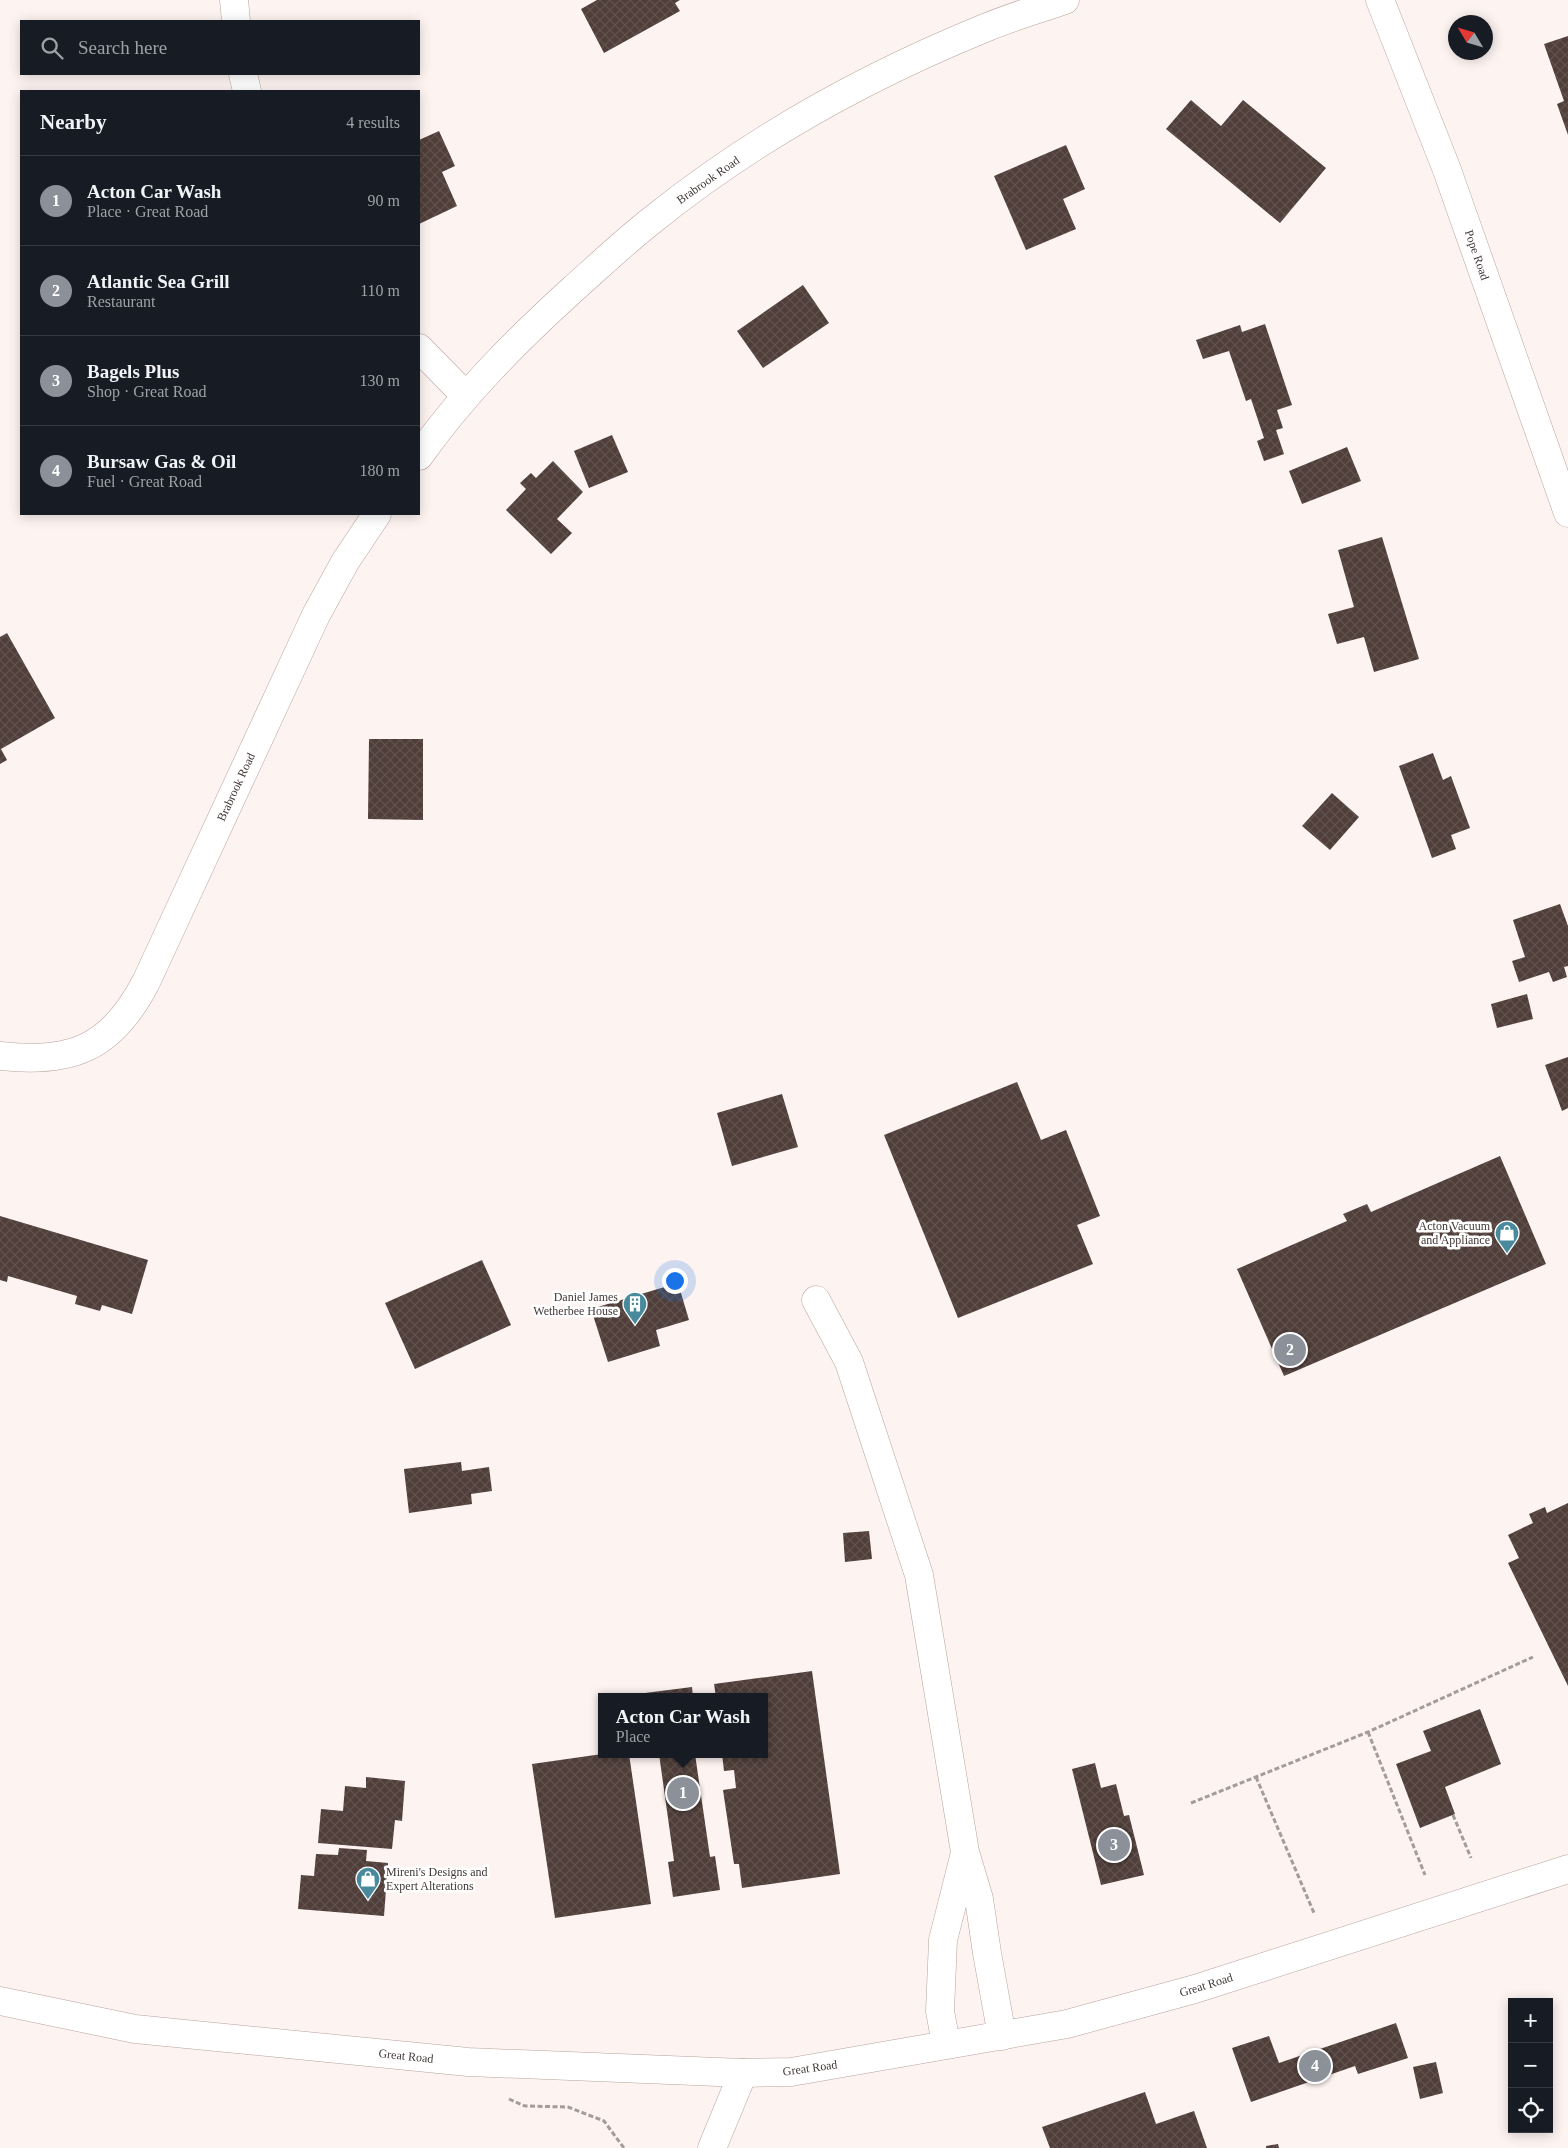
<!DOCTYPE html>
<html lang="en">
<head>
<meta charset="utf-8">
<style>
	body { margin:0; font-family:"Times New Roman",serif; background:#242831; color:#f1f3f6 }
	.controls { position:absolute; right:15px; bottom:15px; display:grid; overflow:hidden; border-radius:0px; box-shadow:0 2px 12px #0003 }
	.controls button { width:45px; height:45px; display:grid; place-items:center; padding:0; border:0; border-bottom:1px solid #363941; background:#171b24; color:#f1f3f6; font:25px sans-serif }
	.compass { position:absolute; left:1448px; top:15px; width:45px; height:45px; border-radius:50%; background:#171b24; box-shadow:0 2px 12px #0003; rotate:308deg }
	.you { position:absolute; left:674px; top:1280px; width:18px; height:18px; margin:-12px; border:4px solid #fff; border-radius:50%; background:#1a73e8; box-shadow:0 0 0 8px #1a73e833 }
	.badge { display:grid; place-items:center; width:32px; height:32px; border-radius:50%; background:#8c9099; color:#fff; font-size:16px; font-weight:700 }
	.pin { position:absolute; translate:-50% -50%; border:2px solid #fff; box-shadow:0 1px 5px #0006 }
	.popup { position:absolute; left:598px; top:1693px; width:170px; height:65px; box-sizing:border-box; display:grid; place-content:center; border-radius:0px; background:#171b24; filter:drop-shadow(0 1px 4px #0005); font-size:16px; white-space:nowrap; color:#9ea1a6 }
	.popup b { font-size:19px; color:#f1f3f6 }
	.popup::after { content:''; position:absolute; left:50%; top:100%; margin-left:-10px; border:10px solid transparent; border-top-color:#171b24 }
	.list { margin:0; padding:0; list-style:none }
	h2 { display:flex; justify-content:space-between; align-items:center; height:65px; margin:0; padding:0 20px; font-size:21px }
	h2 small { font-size:16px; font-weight:400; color:#9ea1a6 }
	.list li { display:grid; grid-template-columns:32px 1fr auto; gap:15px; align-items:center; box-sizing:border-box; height:90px; padding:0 20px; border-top:1px solid #363941 }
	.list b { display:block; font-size:19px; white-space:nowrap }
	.list p { margin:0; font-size:16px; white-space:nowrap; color:#9ea1a6 }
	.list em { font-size:16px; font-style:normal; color:#9ea1a6 }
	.icon { flex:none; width:28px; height:28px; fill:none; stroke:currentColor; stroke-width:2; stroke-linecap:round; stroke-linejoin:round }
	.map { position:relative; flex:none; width:1568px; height:2148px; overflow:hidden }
	.search { position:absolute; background:#171b24; box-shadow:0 2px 12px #0003; left:20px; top:20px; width:400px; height:55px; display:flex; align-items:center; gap:12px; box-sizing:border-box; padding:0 18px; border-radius:0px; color:#9ea1a6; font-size:19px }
	.panel { position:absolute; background:#171b24; box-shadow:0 2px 12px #0003; left:20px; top:90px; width:400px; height:425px; border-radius:0px }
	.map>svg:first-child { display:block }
</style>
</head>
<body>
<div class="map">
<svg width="1568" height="2148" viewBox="0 0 1568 2148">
	<defs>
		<pattern id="building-cross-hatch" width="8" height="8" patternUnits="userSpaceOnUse" patternTransform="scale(1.25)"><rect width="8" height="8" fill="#4f3e39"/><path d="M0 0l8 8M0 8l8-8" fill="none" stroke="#61524e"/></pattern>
	</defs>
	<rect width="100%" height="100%" fill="#fdf3f1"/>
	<path fill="url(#building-cross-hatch)" d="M597,0H680L675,3L680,11L604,53L581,9Z
		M1568,36V135L1557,104L1564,101L1544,44Z
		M1191,100L1221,126L1243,100L1326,168L1280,223L1166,129Z
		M439,131L455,166L442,172L457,206L419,224V140Z
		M1066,145L1085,189L1063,199L1076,229L1026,250L994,176Z
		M803,285L829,323L763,368L737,331Z
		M1265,324L1292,405L1277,410L1283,428L1276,430L1284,454L1264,461L1257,441L1264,438L1251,399L1246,401L1229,351L1203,359L1196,340L1240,325L1242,332Z
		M612,435L628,472L589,488L574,451Z
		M1347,447L1361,481L1302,504L1289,471Z
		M553,461L583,492L557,519L572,533L551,554L506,510L526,489L520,483L531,473L536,478Z
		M1382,537L1419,659L1374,672L1364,637L1337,644L1328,614L1354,607L1338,550Z
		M7,633L55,718L1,749L7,760L0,764V637Z
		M369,739H423V820L368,819Z
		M1433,753L1443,780L1451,776L1470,828L1451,835L1456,849L1432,858L1399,766Z
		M1332,793L1359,817L1330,850L1302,826Z
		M1560,904L1568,926V966L1564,967L1567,977L1553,982L1549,972L1519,982L1512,961L1525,957L1513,920Z
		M1527,994L1533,1019L1497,1028L1491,1004Z
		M1568,1057V1108L1562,1111L1545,1065Z
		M1017,1082L1041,1140L1066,1130L1100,1216L1077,1225L1093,1264L958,1318L884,1135Z
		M782,1094L798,1147L732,1166L717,1113Z
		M1500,1156L1546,1264L1284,1376L1237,1269L1347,1221L1343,1214L1367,1204L1371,1212Z
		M0,1216L148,1260L132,1314L102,1305L100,1311L75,1304L77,1296L8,1276L7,1282L0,1280Z
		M482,1260L511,1325L415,1369L385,1303Z
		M678,1283L689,1320L656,1330L660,1346L608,1362L591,1309Z
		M461,1462L462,1471L489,1467L492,1491L471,1494L472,1504L409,1513L404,1469Z
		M1568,1503V1686L1508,1563L1519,1558L1508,1535L1533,1523L1529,1514L1545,1507L1547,1513Z
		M869,1531L872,1559L845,1562L843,1533Z
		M812,1671L840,1874L742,1888L739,1864H734L723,1790L736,1788L734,1770L724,1771L722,1754H764V1697H716L714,1684Z
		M692,1687L693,1697H645V1693Z
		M1480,1709L1501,1764L1445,1787L1455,1814L1420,1828L1396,1764L1431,1751L1423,1731Z
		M602,1754H629L651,1904L555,1918L532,1764Z
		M659,1754H695L710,1857L715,1856L720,1890L673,1897L668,1862L674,1861Z
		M1095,1763L1101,1788L1116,1784L1124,1816L1129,1815L1144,1875L1101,1885L1072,1769Z
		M366,1777L405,1781L402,1821L395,1820L392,1849L318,1843L321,1809L343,1811L345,1786L366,1788Z
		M339,1848L367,1850L366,1861L388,1863L384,1916L298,1909L301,1875L314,1876L316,1854L338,1855Z
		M1396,2023L1408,2058L1358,2074L1355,2066L1251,2102L1232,2048L1269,2036L1279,2063Z
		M1436,2062L1443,2093L1420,2099L1413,2067Z
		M1145,2092L1156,2124L1194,2111L1207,2148H1050L1042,2127Z
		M1278,2144L1279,2148H1266V2146Z"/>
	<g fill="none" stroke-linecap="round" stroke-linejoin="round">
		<defs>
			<path id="minor" d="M234,0L236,21
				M1380,0L1447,170L1568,513
				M243,74L247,91
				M419,348L465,395
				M419,456C463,394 516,341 572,290C598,267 623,243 651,221C750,141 867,76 985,28C1011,17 1039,9 1065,0
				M0,1056C72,1064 112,1048 146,982L316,615L345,562L377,514
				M816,1300L849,1362L919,1575L965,1852L979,1899L987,1953L1002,2036
				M946,2044L940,2011L943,1940L965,1853
				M712,2148L743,2073"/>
			<path id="major" d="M0,2001L135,2029L468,2062L743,2073L791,2072L1067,2024L1195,1989L1568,1869"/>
		</defs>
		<use href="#minor" stroke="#b8a39d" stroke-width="29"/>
		<use href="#major" stroke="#b8a39d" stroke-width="29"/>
		<path stroke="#a59b99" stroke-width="3" stroke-dasharray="5 2.5" stroke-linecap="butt" d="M1368,1732L1425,1875
			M1256,1777L1314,1913
			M1191,1803L1368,1732L1533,1657
			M1453,1815L1471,1858
			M509,2099L525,2106L568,2107L604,2121L624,2148"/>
		<use href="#minor" stroke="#fff" stroke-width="28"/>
		<use href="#major" stroke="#fff" stroke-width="28"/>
	</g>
	<defs>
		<symbol id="shop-pin" viewBox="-11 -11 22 30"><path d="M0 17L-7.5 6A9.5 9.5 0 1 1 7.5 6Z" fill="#488a9b" stroke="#fff"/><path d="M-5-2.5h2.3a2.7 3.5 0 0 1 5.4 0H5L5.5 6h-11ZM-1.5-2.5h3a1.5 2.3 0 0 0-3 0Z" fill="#fff"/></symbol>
		<symbol id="building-pin" viewBox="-11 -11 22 30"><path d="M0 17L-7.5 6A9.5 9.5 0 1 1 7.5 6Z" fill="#488a9b" stroke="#fff"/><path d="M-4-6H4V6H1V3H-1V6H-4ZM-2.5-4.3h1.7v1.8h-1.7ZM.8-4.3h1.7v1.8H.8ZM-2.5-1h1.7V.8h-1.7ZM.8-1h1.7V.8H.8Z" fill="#fff"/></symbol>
	</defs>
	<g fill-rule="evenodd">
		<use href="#shop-pin" x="1493" y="1219" width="28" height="38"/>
		<use href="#building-pin" x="621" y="1290" width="28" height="38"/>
		<use href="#shop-pin" x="354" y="1865" width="28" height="38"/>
	</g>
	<g text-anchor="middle" stroke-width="5" stroke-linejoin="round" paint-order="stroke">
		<g font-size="12" fill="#413836" stroke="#fff">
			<text transform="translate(708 180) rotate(-35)" y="4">Brabrook Road</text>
			<text transform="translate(1477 255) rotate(71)" y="4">Pope Road</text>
			<text transform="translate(236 787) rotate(-65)" y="4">Brabrook Road</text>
			<text transform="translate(1206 1985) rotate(-17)" y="4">Great Road</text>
			<text transform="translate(406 2056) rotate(6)" y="4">Great Road</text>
			<text transform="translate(810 2068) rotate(-8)" y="4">Great Road</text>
		</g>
		<g font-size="12" fill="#413836" stroke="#fff" text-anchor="end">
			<text x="1490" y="1230">Acton Vacuum<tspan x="1490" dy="14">and Appliance</tspan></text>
			<text x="618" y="1301">Daniel James<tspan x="618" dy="14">Wetherbee House</tspan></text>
			<text x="386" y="1876" text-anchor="start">Mireni's Designs and<tspan x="386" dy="14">Expert Alterations</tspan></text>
		</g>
	</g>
</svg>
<div class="controls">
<button>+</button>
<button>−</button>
<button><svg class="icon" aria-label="locate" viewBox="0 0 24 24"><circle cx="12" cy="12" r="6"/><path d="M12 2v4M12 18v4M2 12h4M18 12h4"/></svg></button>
</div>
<svg class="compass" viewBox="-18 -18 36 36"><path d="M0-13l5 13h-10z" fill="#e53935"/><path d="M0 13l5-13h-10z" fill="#9ea1a6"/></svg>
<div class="you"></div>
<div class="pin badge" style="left:683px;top:1793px">1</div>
<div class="popup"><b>Acton Car Wash</b>Place</div>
<div class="pin badge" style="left:1290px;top:1350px">2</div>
<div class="pin badge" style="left:1114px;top:1845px">3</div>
<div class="pin badge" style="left:1315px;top:2066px">4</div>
<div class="search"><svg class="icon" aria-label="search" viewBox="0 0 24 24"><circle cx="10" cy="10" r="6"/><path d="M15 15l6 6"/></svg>Search here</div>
<section class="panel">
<h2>Nearby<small>4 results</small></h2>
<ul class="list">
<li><span class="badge">1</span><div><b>Acton Car Wash</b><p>Place · Great Road</p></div><em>90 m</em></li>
<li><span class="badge">2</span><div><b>Atlantic Sea Grill</b><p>Restaurant</p></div><em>110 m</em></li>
<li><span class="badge">3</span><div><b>Bagels Plus</b><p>Shop · Great Road</p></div><em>130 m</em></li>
<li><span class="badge">4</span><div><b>Bursaw Gas &amp; Oil</b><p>Fuel · Great Road</p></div><em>180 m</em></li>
</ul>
</section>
</div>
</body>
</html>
